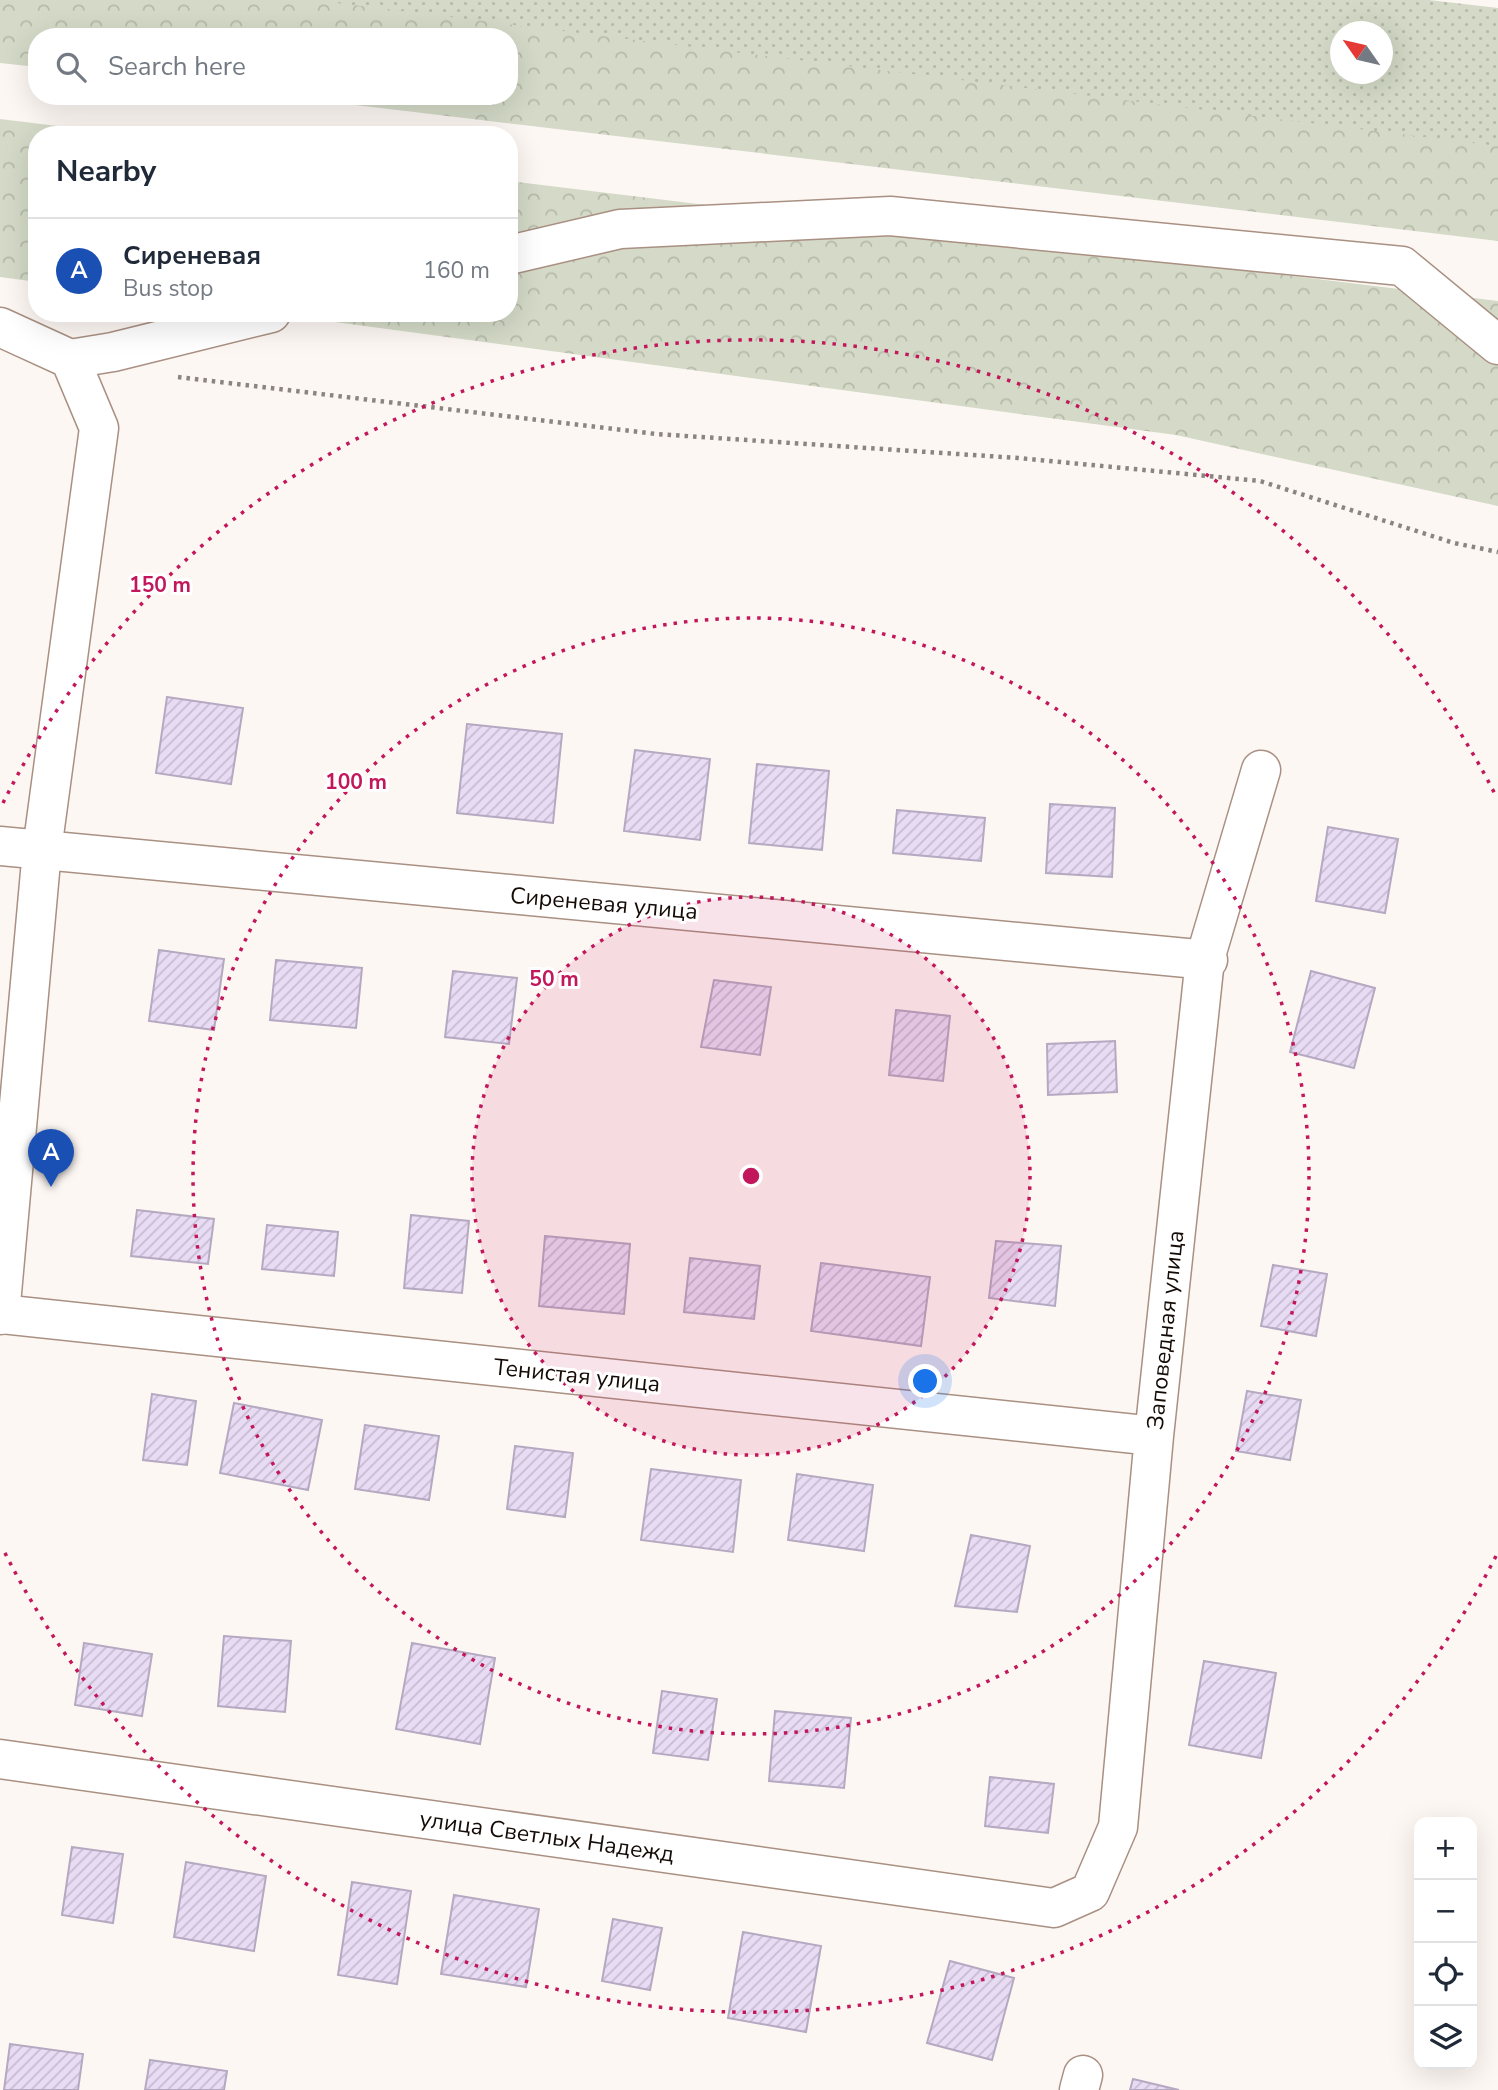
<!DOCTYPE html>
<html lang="en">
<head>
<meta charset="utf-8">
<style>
	body { margin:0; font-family:"Nunito Sans",sans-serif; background:#f6f6f7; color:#1f2937 }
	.controls { position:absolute; right:21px; bottom:21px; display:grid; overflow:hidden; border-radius:14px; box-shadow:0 7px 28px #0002 }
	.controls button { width:63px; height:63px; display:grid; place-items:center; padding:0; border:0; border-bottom:2px solid #e0e1e3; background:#fff; color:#1f2937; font:35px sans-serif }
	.compass { position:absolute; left:1330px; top:21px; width:63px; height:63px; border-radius:50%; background:#fff; box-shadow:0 7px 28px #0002; rotate:304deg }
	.you { position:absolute; left:926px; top:1382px; width:24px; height:24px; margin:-18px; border:5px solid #fff; border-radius:50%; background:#1a73e8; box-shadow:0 0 0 10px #1a73e833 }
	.badge { display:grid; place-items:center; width:46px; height:46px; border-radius:50%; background:#1a73e8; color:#fff; font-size:23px; font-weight:700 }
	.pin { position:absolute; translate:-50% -58px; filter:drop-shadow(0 2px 4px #0008) }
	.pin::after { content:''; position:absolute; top:37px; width:24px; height:21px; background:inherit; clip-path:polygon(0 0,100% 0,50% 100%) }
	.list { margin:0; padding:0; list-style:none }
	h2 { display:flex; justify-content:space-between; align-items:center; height:91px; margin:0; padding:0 28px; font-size:30px }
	h2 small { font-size:23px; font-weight:400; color:#747a83 }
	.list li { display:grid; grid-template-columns:46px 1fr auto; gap:21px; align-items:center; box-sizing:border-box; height:105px; padding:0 28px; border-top:2px solid #e0e1e3 }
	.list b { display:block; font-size:26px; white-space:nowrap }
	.list p { margin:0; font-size:23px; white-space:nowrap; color:#747a83 }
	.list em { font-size:23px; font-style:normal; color:#747a83 }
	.icon { flex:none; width:38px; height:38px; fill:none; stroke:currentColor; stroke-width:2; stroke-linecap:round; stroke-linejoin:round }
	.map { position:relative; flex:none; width:1498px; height:2090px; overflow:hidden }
	.search { position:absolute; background:#fff; box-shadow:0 7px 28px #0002; left:28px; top:28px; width:490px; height:77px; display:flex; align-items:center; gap:18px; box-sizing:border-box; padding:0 24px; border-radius:28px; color:#747a83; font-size:26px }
	.panel { position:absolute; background:#fff; box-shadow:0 7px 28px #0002; left:28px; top:126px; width:490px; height:196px; border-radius:28px }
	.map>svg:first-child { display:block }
</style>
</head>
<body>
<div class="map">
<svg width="1498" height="2090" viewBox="0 0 1498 2090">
	<defs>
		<pattern id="grass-dots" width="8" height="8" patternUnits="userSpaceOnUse" patternTransform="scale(1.75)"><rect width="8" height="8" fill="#d4dac7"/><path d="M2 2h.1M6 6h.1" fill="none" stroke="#b5baa9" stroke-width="1.8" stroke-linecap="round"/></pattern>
		<pattern id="forest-crowns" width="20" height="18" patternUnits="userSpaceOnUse" patternTransform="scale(1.75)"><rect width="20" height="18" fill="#d4dac7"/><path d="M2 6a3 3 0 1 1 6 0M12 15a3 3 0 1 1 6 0" fill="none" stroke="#b5baa9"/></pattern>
		<pattern id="building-hatch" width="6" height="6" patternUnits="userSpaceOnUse" patternTransform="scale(1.75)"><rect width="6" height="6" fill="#e8dcf5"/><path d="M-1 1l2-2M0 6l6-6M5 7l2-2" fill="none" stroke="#c6bbd1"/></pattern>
	</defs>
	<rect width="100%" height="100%" fill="#fdf7f4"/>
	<path fill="url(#grass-dots)" fill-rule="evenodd" d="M178,0H1429L1498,8V154L509,37ZM1340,32H1382V74H1340Z"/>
	<path fill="url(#forest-crowns)" d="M0,0H312L1498,146V241L280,96H509V37H37V67L0,63Z
		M0,119L131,135H37V282L0,277Z
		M509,181L1498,301V506L1176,435L268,313H509Z"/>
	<path fill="url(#building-hatch)" stroke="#b5a9c1" stroke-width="2" d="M167,697L243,708L231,784L156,773Z
		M467,724L562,734L553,823L457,813Z
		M635,750L710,759L700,840L624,831Z
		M757,764L829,771L822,850L749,843Z
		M1050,804L1115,808L1112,877L1046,873Z
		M897,810L985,818L981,861L893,853Z
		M1328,827L1398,839L1385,913L1316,901Z
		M159,950L224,959L214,1030L149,1021Z
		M276,960L362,968L356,1028L270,1020Z
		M453,971L517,978L509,1044L445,1037Z
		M1311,971L1375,988L1354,1068L1290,1052Z
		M714,980L771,987L760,1055L701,1047Z
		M896,1010L950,1016L943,1081L889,1075Z
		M1115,1041L1117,1092L1048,1095L1047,1044Z
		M137,1210L214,1219L208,1264L131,1256Z
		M411,1215L469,1221L462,1293L404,1288Z
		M267,1225L338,1232L334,1276L262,1269Z
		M545,1236L630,1244L624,1314L539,1306Z
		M996,1241L1061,1246L1055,1306L989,1298Z
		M690,1258L760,1266L754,1319L684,1312Z
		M821,1263L930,1277L921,1346L811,1331Z
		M1273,1265L1327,1274L1316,1336L1261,1326Z
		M1247,1391L1301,1400L1290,1460L1236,1451Z
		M152,1394L196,1401L187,1465L143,1460Z
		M234,1403L322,1420L308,1490L220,1473Z
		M365,1425L439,1436L429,1500L355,1489Z
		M515,1446L573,1453L565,1517L507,1509Z
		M651,1469L741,1480L733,1552L641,1540Z
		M797,1474L873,1485L864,1551L788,1540Z
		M971,1535L1030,1546L1017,1612L955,1606Z
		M224,1636L291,1641L285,1712L218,1706Z
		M84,1643L152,1654L142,1716L75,1705Z
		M412,1643L495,1658L480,1744L396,1729Z
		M1204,1661L1276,1673L1261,1758L1189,1745Z
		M662,1691L717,1699L708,1760L653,1753Z
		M775,1711L851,1718L844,1788L769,1781Z
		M990,1777L1054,1784L1048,1833L985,1826Z
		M72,1847L123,1854L113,1923L62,1915Z
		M186,1862L266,1876L254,1951L174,1937Z
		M352,1882L411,1891L397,1984L338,1975Z
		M454,1895L539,1909L526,1987L441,1974Z
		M613,1919L662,1928L650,1990L602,1981Z
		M743,1932L821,1946L806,2032L728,2018Z
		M950,1961L1014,1978L992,2060L927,2043Z
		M10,2044L83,2054L78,2090H4Z
		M150,2060L227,2071L224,2090H145Z
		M1133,2079L1179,2090H1130Z"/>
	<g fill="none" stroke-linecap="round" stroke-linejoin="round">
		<defs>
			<path id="minor" d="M509,255L620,229L890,216L1402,266L1498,345
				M0,327L70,359L99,428L42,850L0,1315
				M70,359L113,352L271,313
				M0,846L1208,960
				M0,1314L1154,1436
				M0,1759L1054,1908L1090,1892L1118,1827L1154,1436L1205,959L1261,770
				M1079,2090L1083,2075"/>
		</defs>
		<use href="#minor" stroke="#a99082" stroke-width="41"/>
		<path stroke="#8c8480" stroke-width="4.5" stroke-dasharray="3.5 5" stroke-linecap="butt" d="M178,377L656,434L1018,458L1260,481L1454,543L1498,552"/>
		<use href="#minor" stroke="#fff" stroke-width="38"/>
	</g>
	<circle cx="751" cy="1176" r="279" fill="#c2185b" fill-opacity=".12"/>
	<g fill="none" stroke="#c2185b" stroke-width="3.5" stroke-dasharray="3.5 7">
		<circle cx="751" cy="1176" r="279"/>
		<circle cx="751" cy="1176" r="558"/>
		<path d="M1496 1556A836 836 0 0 1 3 1549M3 803A836 836 0 0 1 1496 796"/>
	</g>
	<g text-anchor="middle" stroke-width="6" stroke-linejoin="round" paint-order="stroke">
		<g font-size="23" fill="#140b06" stroke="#fff">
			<text transform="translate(604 903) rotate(5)" y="8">Сиреневая улица</text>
			<text transform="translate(1165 1330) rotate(-84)" y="8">Заповедная улица</text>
			<text transform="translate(577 1375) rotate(6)" y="8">Тенистая улица</text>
			<text transform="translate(547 1836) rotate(8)" y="8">улица Светлых Надежд</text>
		</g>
	</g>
	<circle cx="751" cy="1176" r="10" fill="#c2185b" stroke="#fff" stroke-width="3.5"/>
	<g font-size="21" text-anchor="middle" font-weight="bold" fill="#c2185b" stroke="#fff" stroke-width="6" stroke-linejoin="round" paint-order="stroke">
		<text x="160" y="592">150 m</text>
		<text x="356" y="789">100 m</text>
		<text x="554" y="986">50 m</text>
	</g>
</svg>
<div class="controls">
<button>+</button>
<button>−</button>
<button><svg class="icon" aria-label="locate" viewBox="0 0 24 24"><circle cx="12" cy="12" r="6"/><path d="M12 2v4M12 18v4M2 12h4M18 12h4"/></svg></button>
<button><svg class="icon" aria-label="layers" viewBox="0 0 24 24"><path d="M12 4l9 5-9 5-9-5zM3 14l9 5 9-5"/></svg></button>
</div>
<svg class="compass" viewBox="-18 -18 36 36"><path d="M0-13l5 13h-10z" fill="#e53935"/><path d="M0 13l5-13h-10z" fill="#747a83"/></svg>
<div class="you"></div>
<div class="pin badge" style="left:51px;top:1187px;background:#1a4fb4">A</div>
<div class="search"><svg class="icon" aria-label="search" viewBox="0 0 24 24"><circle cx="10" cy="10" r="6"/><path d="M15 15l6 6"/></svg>Search here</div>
<section class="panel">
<h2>Nearby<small></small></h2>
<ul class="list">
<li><span class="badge" style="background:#1a4fb4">A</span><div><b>Сиреневая</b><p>Bus stop</p></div><em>160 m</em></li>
</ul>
</section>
</div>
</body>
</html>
